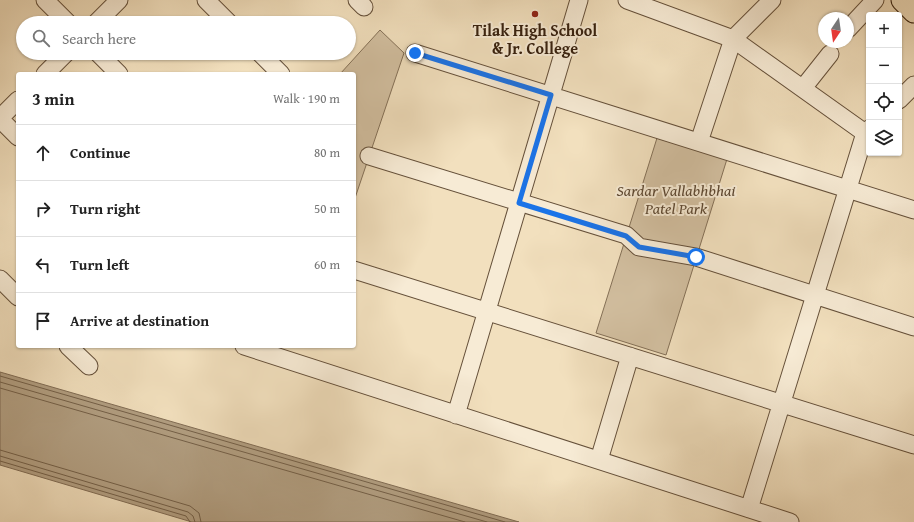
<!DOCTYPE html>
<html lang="en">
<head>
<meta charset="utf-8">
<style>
	body { margin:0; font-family:"Gentium Book Plus",serif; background:#f2f2f2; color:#222 }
	.controls { position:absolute; right:12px; top:12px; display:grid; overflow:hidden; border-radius:4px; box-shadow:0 1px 3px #0004 }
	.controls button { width:36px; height:36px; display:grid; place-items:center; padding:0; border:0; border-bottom:1px solid #e0e0e0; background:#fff; color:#222; font:20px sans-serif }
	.compass { position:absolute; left:818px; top:12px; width:36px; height:36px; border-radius:50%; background:#fff; box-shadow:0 1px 3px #0004; rotate:193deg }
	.stop { position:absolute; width:12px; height:12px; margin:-9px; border:3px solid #1a73e8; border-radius:50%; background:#fff }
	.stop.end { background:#1a73e8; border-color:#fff; box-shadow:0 1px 4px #0008 }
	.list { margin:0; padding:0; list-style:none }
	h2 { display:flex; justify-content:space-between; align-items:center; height:52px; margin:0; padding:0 16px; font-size:17px }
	h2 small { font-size:13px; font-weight:400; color:#767676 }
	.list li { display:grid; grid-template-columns:26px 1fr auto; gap:12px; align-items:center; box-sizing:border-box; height:56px; padding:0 16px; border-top:1px solid #e0e0e0 }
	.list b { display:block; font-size:15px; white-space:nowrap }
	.list em { font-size:13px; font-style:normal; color:#767676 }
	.icon { flex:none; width:22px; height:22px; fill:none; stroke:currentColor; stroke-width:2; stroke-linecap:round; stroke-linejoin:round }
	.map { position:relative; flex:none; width:914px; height:522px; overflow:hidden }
	.search { position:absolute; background:#fff; box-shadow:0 1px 3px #0004; left:16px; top:16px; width:340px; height:44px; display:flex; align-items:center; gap:10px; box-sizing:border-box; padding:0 14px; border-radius:22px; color:#767676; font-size:15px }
	.panel { position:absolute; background:#fff; box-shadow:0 1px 3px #0004; left:16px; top:72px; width:340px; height:276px; border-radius:4px }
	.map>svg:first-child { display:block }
</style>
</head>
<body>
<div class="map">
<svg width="914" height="522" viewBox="0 0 914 522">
	<rect width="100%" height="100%" fill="#f2e0be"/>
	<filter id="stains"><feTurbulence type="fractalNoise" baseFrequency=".005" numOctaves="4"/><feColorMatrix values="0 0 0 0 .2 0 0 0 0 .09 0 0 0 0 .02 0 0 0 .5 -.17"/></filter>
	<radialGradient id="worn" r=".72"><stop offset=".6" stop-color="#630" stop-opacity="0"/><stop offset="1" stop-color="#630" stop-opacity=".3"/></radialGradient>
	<path fill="#d2bfa0" stroke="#847057" d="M380,30L404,53L354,201V74H340Z
		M657,138L727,159L666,355L596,333Z"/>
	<path fill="#b29f82" stroke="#806c54" d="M0,372L519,522H192L0,465Z"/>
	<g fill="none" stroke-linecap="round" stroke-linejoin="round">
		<path stroke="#746048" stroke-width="1" d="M0,376L505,522
			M0,382L487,522
			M0,388L465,522
			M0,450L190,506L199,513L201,522
			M0,456L188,512L193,516L195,522
			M0,461L186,516L190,522"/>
		<defs>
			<path id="minor" d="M45,0L68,23
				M206,0L229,23
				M357,0L364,7
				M627,0L733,39L865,133
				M96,23L119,0
				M848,29L875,0
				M98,53L119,74
				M260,53L281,74
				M415,53L914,210
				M45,74L66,53
				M803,88L830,54
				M899,100L914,85
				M0,118L18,100
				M0,119L18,137
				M699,142L733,39L772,0
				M369,156L626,235L639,247L696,257L914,327
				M354,270L914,445
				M0,279L18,297
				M68,346L89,366
				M244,346L790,522
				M456,415L579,0
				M599,460L630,356
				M749,509L865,133L869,129"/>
			<path id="major" d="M902,0L914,12"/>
		</defs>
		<use href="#minor" stroke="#65503a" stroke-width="19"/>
		<use href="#major" stroke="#36200e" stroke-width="23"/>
		<use href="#minor" stroke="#f7ebd5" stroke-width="17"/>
		<use href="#major" stroke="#f2e0be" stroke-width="21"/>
	</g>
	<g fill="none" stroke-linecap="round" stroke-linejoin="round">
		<path stroke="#1a73e8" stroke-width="5" d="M415,53L551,95L519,203L626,236L639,247L696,257"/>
	</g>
	<circle fill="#8f2418" stroke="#f7ebd5" stroke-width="1.5" cx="535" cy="14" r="4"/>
	<g text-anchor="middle" stroke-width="4" stroke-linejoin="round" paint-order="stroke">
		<g font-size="16" font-weight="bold" fill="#36200e" stroke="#f7ebd5">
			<text x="535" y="36">Tilak High School<tspan x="535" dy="18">&amp; Jr. College</tspan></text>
		</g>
		<g font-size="16" font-style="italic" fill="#5d4832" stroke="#f7ebd5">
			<text x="676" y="196">Sardar Vallabhbhai<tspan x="676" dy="18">Patel Park</tspan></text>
		</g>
	</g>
	<rect width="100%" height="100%" filter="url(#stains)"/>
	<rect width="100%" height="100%" fill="url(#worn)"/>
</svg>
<div class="controls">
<button>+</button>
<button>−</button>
<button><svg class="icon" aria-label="locate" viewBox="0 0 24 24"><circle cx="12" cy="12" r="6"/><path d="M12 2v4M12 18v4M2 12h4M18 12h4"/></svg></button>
<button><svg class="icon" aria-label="layers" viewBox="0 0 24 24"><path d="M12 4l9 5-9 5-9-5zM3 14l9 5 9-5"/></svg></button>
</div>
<svg class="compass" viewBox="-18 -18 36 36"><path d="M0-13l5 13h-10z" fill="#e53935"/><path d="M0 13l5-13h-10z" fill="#767676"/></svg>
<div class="stop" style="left:696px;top:257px"></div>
<div class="stop end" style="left:415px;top:53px"></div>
<div class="search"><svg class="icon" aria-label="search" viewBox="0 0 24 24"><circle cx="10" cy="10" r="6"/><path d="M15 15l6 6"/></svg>Search here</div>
<section class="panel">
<h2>3 min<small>Walk · 190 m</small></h2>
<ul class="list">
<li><svg class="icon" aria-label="ahead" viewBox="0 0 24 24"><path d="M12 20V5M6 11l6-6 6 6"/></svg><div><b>Continue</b></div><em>80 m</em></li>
<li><svg class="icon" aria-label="right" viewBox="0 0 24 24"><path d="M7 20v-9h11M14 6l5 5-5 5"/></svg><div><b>Turn right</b></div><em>50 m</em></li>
<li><svg class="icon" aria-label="left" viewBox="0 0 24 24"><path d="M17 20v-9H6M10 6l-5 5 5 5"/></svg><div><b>Turn left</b></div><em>60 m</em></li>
<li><svg class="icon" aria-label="arrive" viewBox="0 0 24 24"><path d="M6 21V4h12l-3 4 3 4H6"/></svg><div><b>Arrive at destination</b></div></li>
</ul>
</section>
</div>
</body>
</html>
